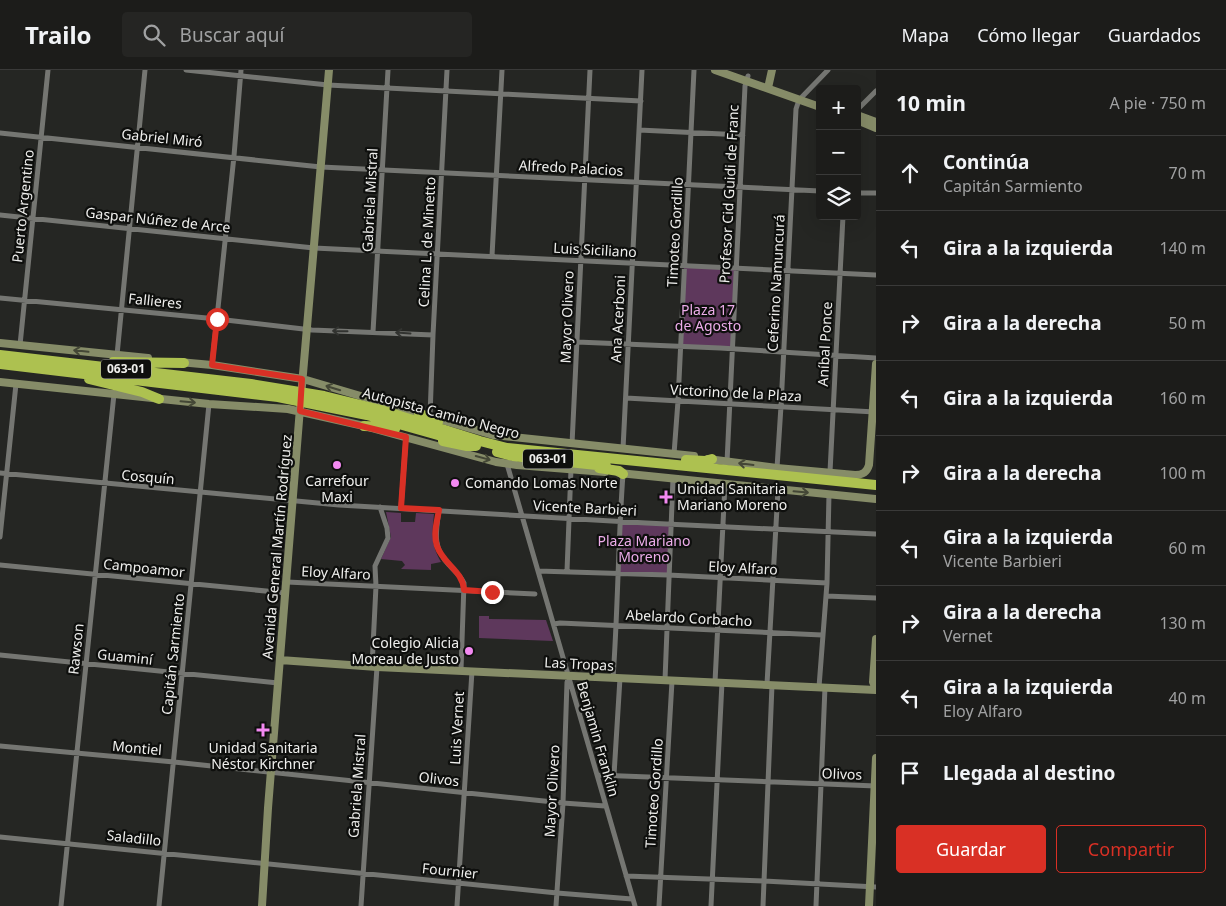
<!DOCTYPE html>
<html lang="es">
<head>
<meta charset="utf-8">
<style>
	body { margin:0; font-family:"Noto Sans",sans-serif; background:#252523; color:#f1f3f6 }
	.controls { position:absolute; right:15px; top:15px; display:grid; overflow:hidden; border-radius:5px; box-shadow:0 5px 20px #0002 }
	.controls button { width:45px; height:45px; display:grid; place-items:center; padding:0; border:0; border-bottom:1px solid #3a3a39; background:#1c1c1a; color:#f1f3f6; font:25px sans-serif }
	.stop { position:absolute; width:15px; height:15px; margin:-11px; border:4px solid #d93025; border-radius:50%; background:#fff }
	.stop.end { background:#d93025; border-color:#fff; box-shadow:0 1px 5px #0008 }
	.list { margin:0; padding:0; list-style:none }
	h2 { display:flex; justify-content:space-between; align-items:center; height:65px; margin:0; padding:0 20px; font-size:21px }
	h2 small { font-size:16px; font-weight:400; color:#a0a1a2 }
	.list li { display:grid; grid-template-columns:32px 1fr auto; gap:15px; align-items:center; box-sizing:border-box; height:75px; padding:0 20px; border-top:1px solid #3a3a39 }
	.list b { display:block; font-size:19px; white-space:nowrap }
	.list p { margin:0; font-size:16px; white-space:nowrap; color:#a0a1a2 }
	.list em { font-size:16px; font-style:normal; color:#a0a1a2 }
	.actions { display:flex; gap:10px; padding:15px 20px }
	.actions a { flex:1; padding:11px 0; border:1px solid #d93025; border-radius:5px; text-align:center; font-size:18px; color:#d93025 }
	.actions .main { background:#d93025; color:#fff }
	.icon { flex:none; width:28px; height:28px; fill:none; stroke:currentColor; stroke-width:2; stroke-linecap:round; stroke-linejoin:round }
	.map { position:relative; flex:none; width:876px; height:836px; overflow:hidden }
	header { display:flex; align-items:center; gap:30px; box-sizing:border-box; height:70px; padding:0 25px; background:#1c1c1a; border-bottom:1px solid #3a3a39 }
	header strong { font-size:24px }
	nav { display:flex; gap:28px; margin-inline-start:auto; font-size:18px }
	.search { width:350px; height:45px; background:#252523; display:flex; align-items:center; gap:12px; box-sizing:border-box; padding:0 18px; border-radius:5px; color:#a0a1a2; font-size:19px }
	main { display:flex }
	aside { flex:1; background:#1c1c1a }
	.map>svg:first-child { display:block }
</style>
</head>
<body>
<header>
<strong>Trailo</strong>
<div class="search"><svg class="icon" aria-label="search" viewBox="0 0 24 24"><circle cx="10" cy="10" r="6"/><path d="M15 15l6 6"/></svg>Buscar aquí</div>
<nav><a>Mapa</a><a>Cómo llegar</a><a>Guardados</a></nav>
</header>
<main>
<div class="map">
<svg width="876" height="836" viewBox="0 0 876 836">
	<rect width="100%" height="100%" fill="#252623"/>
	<path fill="#5e385c" d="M684,196L736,199L732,279L681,276Z
		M386,442L401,443V452H415L416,443L434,444C432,462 431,476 441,492L431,494V500L401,499L405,495L402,491L381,489L391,467Z
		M619,451L672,454L668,505L617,503Z
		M479,546H489V549L546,550L553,571L479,568Z"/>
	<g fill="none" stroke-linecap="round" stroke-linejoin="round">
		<path stroke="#757672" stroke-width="5" d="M186,0L328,15L641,31
			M857,40L876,21
			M639,60L743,65
			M0,63L321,97L820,121
			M857,123H876
			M0,145L314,178L876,205
			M492,186L502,0
			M0,228L217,249L312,260L433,265
			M373,262L388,0
			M577,272L720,278L876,288
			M20,275L48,0
			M117,285L145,0
			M212,295L234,86L241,0
			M626,328L875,342
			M430,346L433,265L447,0
			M572,374L590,0
			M623,379L642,0
			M674,384L678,331L694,0
			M727,392L745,16L748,6
			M507,394L635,836
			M777,398L781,336L796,39L799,30L828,0
			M830,402L843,146
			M0,403L339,435L646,453L876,464
			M401,438L406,367
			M439,440C436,462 432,477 449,495C454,501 460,505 464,513L461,600
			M0,467L16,314
			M0,495L286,523
			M538,501L668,505L827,513
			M567,501L571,399
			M287,512L535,524
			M826,526L876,528
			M554,554L560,553L822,565
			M0,585L278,613
			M372,596L376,516L375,496L388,468L387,458L380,437
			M613,608C618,540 618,472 623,404
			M665,610L673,408
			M715,612L725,414
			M767,614L778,420
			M819,617L827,513L829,424
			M0,676L174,692L563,733L605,736
			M597,705L876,716
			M614,705L620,608
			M0,767L557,823L632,829
			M626,806L764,811L876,817
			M61,836L114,324
			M159,836L209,334
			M361,836L377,597
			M457,836L472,601
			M556,836L563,733L567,612
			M659,836L672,611
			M711,836L722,612
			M763,836L772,615
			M816,836L825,617"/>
		<path stroke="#868c68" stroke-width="8" d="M715,0L820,37
			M768,18L772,0
			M857,45L876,52
			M857,50L876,58
			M0,273L148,288
			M179,292L212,295L303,309L493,365L694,386
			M0,312L209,334L288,339L364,356L496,392L517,395L605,402
			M301,327L329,0
			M708,389L777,398L855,405C863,405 867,402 869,395L876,294
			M619,403L876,429
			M876,569L873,612L876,619
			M280,590L377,597L876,620
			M262,836L268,738L300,338
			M869,836L876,688"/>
		<path stroke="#adc150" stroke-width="10" d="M0,285L251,314L324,326L381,340L480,371L507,378L876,415
			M113,292L184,293
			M0,294L278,327L367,345L452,369
			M89,309L142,322L159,329
			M419,343L438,352
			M364,356L387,357L395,359
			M443,371L467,376H476
			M497,382L513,386L606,396
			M686,390L705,391L712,389
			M599,398L619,401L623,404"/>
	</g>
	<defs><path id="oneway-shaft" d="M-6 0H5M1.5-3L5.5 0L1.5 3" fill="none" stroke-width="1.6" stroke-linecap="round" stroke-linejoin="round" transform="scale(1.25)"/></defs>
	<g stroke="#323330">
		<use href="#oneway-shaft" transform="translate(340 261) rotate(-179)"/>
		<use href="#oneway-shaft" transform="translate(403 263) rotate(-176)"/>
	</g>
	<g stroke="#444736">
		<use href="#oneway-shaft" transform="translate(81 281) rotate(-174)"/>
		<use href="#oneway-shaft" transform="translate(333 318) rotate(-163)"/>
		<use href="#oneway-shaft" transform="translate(188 332) rotate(5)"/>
		<use href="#oneway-shaft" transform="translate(483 388) rotate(15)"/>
		<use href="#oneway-shaft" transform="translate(746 394) rotate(-173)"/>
		<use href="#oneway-shaft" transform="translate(801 422) rotate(5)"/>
	</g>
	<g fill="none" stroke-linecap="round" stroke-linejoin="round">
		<path stroke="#d93025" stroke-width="6" d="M217,249L212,295L302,309L300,341L406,367L401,438L439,440C437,452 433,464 437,476C443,494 463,501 464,520L492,522"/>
	</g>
	<g fill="#f389f1" stroke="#0e0f0d" stroke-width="2">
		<circle cx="337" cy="395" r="5"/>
		<circle cx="455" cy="413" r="5"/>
		<path d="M663.5 419.5h5v5h5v5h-5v5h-5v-5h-5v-5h5z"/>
		<circle cx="469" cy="581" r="5"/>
		<path d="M260.5 652.5h5v5h5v5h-5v5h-5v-5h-5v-5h5z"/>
	</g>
	<g text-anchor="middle" stroke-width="4.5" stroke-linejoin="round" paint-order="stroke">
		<g fill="#0e0f0d" stroke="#acacaa" stroke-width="1">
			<rect x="101" y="289.5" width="50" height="19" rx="4"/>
			<rect x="523" y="379.5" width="50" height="19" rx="4"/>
		</g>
		<g font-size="12" font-weight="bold" fill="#efefed">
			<text x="126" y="303">063-01</text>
			<text x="548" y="393">063-01</text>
		</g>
		<g font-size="14" fill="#efefed" stroke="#0e0f0d">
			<text transform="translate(162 68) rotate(6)" y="5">Gabriel Miró</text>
			<text transform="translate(571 98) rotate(3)" y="5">Alfredo Palacios</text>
			<text transform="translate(729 124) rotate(-87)" y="5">Profesor Cid Guidi de Franc</text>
			<text transform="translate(370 130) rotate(-87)" y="5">Gabriela Mistral</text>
			<text transform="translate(23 136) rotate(-84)" y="5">Puerto Argentino</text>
			<text transform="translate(158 150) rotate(6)" y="5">Gaspar Núñez de Arce</text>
			<text transform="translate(675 162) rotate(-87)" y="5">Timoteo Gordillo</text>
			<text transform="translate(427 172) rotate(-87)" y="5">Celina L. de Minetto</text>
			<text transform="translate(595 180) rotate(3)" y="5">Luis Siciliano</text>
			<text transform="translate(776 213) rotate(-87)" y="5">Ceferino Namuncurá</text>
			<text transform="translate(155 231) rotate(6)" y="5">Fallieres</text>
			<text transform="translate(567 247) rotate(-88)" y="5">Mayor Olivero</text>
			<text transform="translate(618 249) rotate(-87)" y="5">Ana Acerboni</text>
			<text transform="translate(825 274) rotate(-87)" y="5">Aníbal Ponce</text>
			<text transform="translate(736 323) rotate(3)" y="5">Victorino de la Plaza</text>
			<text transform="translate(441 343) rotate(15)" y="5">Autopista Camino Negro</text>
			<text transform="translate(148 407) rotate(5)" y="5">Cosquín</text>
			<text transform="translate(585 438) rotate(3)" y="5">Vicente Barbieri</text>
			<text transform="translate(277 477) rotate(-85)" y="5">Avenida General Martín Rodríguez</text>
			<text transform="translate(144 498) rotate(6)" y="5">Campoamor</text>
			<text transform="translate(743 498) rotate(3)" y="5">Eloy Alfaro</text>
			<text transform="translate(336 503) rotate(3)" y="5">Eloy Alfaro</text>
			<text transform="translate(689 548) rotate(3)" y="5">Abelardo Corbacho</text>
			<text transform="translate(76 579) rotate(-84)" y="5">Rawson</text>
			<text transform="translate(173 584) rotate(-84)" y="5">Capitán Sarmiento</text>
			<text transform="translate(125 587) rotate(6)" y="5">Guaminí</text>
			<text transform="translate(579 594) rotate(3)" y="5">Las Tropas</text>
			<text transform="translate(457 658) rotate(-87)" y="5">Luis Vernet</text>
			<text transform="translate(598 669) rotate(74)" y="5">Benjamin Franklin</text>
			<text transform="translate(137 678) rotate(5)" y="5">Montiel</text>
			<text transform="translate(842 704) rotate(2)" y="5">Olivos</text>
			<text transform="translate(439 709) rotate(6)" y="5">Olivos</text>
			<text transform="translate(357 716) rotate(-86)" y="5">Gabriela Mistral</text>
			<text transform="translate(552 721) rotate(-87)" y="5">Mayor Olivero</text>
			<text transform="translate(654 723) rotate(-86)" y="5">Timoteo Gordillo</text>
			<text transform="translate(134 768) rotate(6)" y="5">Saladillo</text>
			<text transform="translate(450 801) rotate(6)" y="5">Fournier</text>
		</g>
		<g font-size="14" fill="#edadea" stroke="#0e0f0d">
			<text x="708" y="245">Plaza 17<tspan x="708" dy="16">de Agosto</tspan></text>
			<text x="644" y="476">Plaza Mariano<tspan x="644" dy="16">Moreno</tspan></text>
		</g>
		<g font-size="14" fill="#efefed" stroke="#0e0f0d">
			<text x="337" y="416">Carrefour<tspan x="337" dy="16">Maxi</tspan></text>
			<text x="465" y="418" text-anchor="start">Comando Lomas Norte</text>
			<text x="677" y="424" text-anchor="start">Unidad Sanitaria<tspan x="677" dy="16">Mariano Moreno</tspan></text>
			<text x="459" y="578" text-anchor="end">Colegio Alicia<tspan x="459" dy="16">Moreau de Justo</tspan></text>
			<text x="263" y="683">Unidad Sanitaria<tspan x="263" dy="16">Néstor Kirchner</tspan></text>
		</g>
	</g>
</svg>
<div class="controls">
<button>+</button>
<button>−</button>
<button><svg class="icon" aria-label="layers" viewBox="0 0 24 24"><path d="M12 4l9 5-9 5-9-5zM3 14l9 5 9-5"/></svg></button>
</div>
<div class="stop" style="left:217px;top:249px"></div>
<div class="stop end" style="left:492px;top:522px"></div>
</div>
<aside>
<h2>10 min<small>A pie · 750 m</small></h2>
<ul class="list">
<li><svg class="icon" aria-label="ahead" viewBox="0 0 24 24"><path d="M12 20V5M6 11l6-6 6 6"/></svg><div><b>Continúa</b><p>Capitán Sarmiento</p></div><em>70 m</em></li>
<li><svg class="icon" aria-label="left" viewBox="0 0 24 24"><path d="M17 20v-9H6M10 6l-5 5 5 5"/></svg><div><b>Gira a la izquierda</b></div><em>140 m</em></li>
<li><svg class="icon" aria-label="right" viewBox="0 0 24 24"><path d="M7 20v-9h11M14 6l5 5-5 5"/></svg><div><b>Gira a la derecha</b></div><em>50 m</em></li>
<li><svg class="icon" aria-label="left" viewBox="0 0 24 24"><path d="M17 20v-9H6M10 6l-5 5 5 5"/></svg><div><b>Gira a la izquierda</b></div><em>160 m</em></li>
<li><svg class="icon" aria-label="right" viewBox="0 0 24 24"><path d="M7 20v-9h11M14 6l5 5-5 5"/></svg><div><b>Gira a la derecha</b></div><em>100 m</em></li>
<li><svg class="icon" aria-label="left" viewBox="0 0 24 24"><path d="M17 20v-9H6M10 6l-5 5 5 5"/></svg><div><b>Gira a la izquierda</b><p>Vicente Barbieri</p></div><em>60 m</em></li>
<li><svg class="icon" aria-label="right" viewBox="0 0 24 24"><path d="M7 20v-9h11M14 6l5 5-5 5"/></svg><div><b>Gira a la derecha</b><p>Vernet</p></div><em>130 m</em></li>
<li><svg class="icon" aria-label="left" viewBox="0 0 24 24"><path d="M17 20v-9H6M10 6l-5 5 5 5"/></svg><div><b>Gira a la izquierda</b><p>Eloy Alfaro</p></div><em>40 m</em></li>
<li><svg class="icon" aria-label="arrive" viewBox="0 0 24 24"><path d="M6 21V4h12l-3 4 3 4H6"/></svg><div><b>Llegada al destino</b></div></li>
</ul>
<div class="actions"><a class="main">Guardar</a><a>Compartir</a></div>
</aside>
</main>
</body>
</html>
